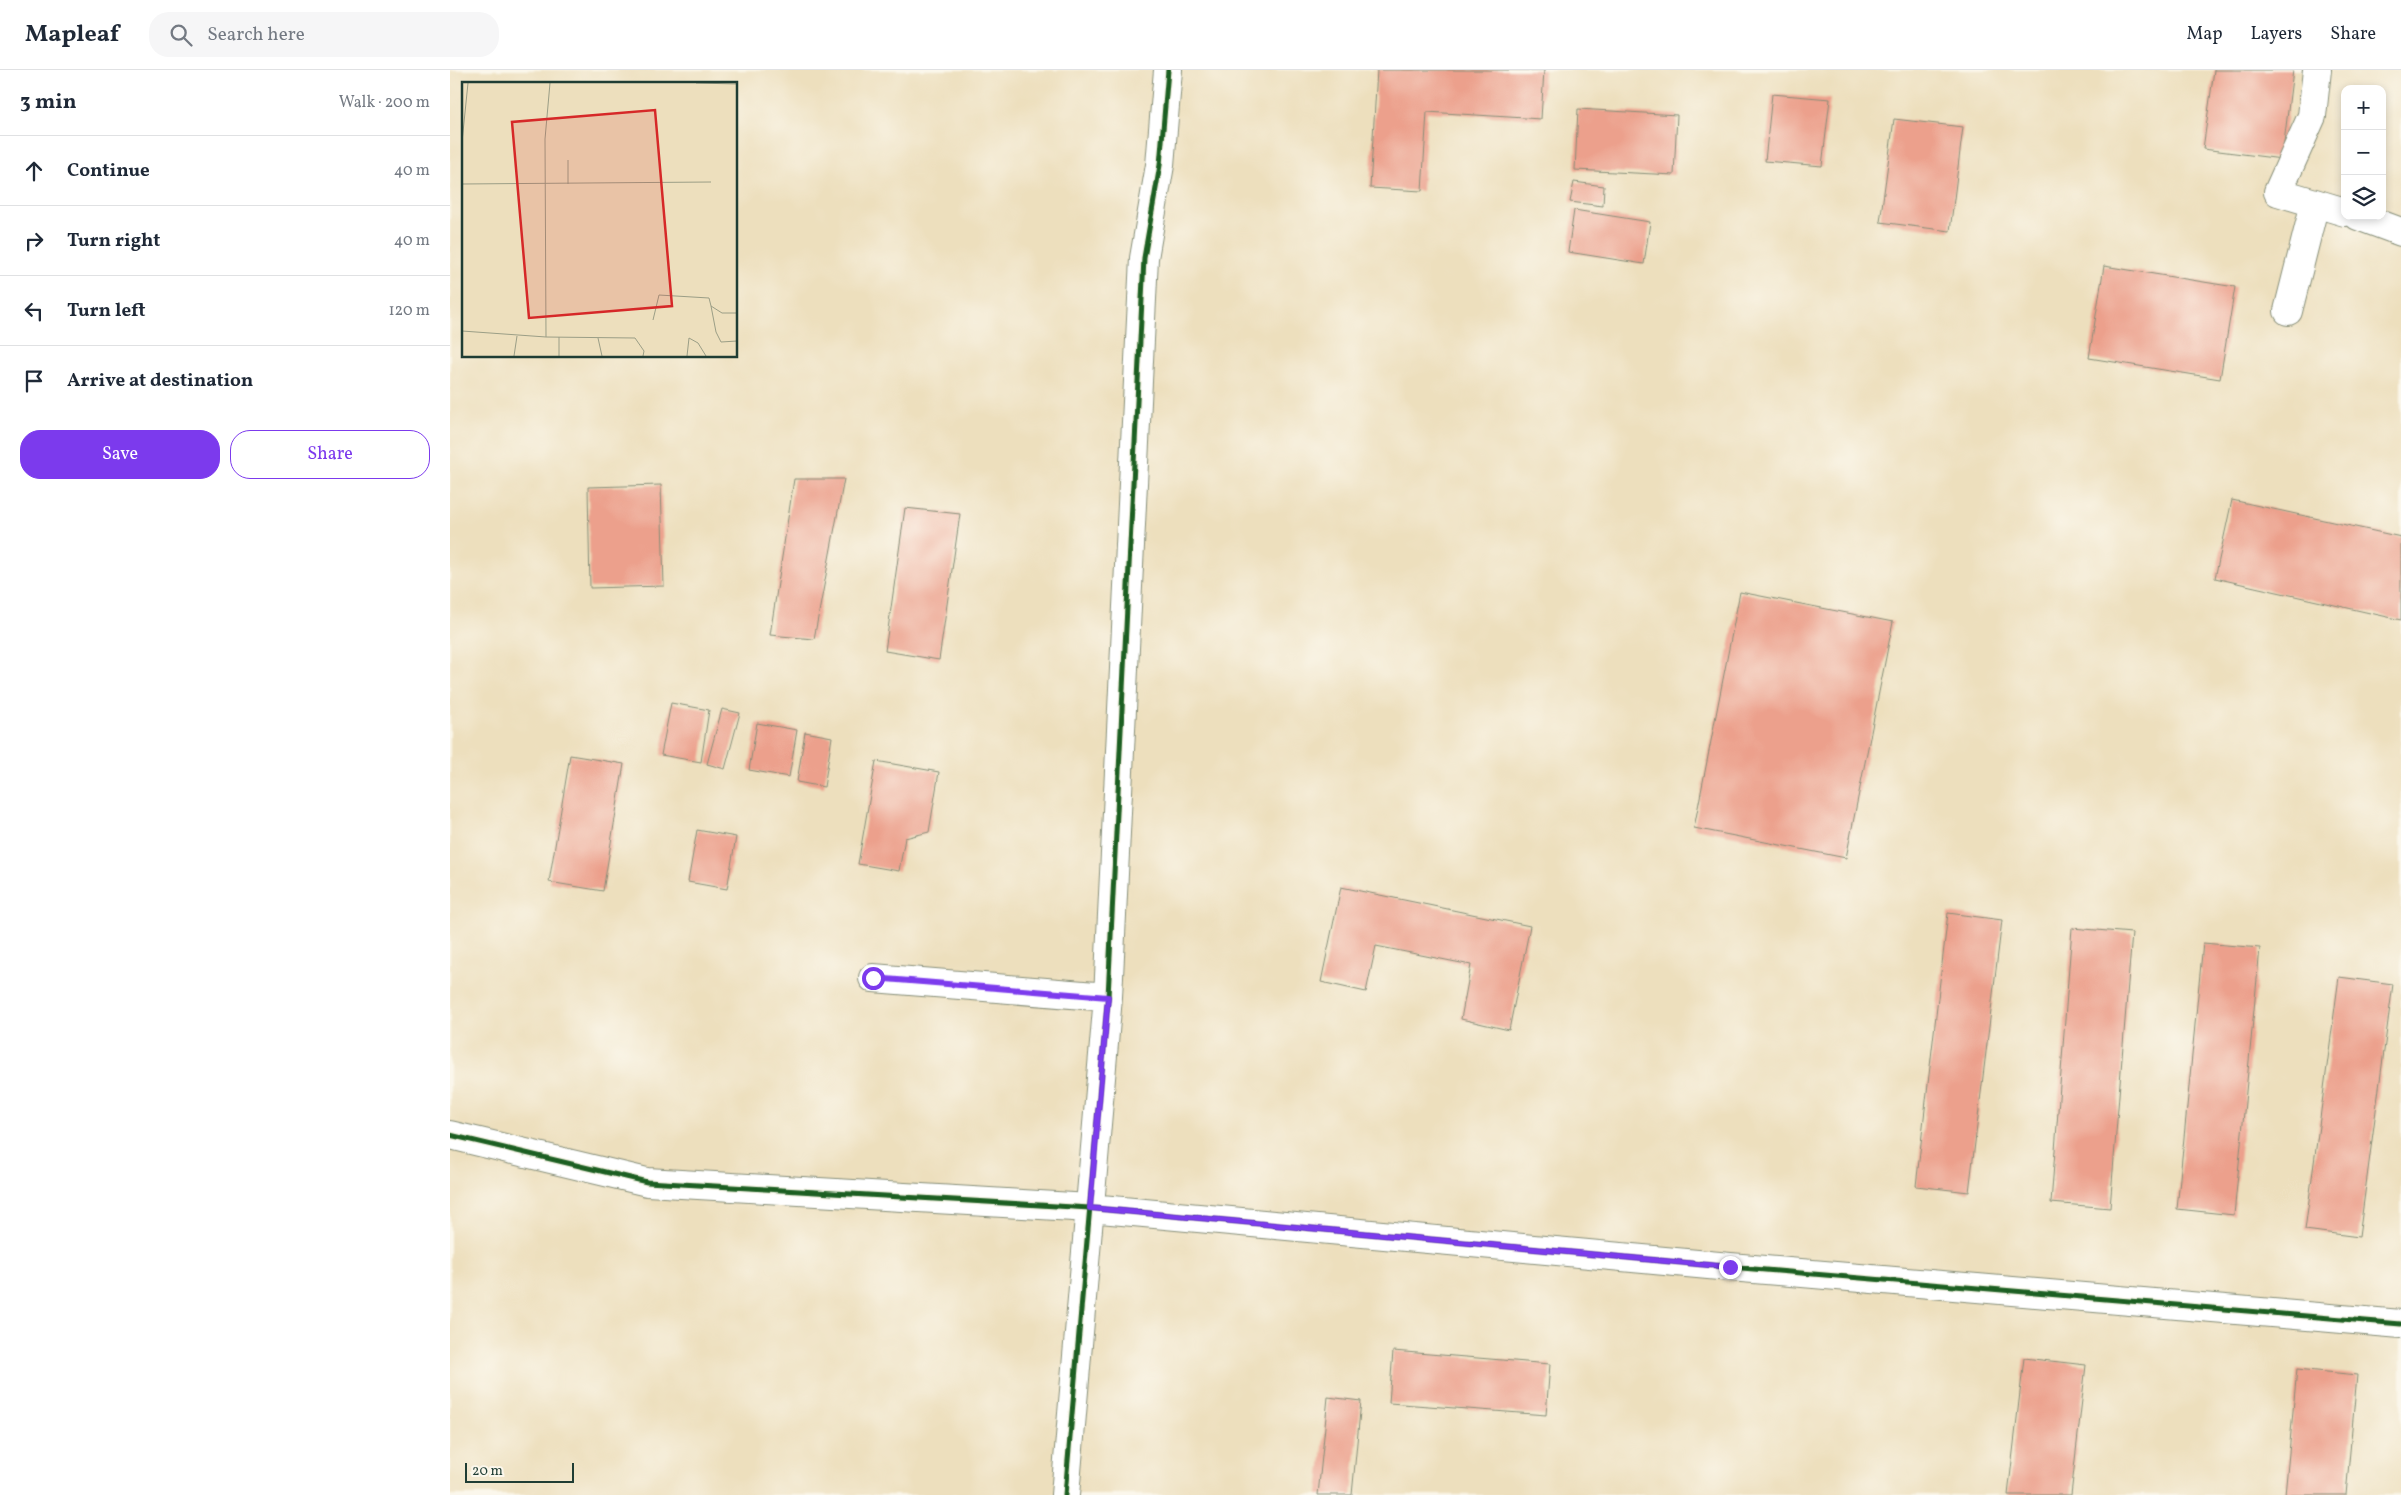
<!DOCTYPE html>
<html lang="en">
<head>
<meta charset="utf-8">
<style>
	body { margin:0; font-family:Vollkorn,serif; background:#f6f6f7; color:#1f2937 }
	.controls { position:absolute; right:15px; top:15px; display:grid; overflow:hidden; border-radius:10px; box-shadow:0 2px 8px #0003 }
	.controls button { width:45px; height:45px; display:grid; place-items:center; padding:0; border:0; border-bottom:1px solid #e0e1e3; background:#fff; color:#1f2937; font:25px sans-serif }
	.scale { position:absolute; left:15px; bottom:12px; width:109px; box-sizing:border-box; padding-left:5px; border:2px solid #1f3d34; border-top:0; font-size:14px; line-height:18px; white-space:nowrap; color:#1f3d34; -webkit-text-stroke:4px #fbf7ec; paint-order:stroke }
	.stop { position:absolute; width:15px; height:15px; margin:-11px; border:4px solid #7c3aed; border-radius:50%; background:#fff }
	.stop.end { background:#7c3aed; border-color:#fff; box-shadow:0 1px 5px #0008 }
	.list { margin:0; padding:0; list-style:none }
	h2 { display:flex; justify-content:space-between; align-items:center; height:65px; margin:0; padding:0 20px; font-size:21px }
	h2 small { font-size:16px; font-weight:400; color:#747a83 }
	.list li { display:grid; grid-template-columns:32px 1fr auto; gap:15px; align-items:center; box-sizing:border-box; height:70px; padding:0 20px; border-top:1px solid #e0e1e3 }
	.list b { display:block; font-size:19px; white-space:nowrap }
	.list em { font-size:16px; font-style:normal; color:#747a83 }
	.actions { display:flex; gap:10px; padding:15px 20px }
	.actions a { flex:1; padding:11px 0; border:1px solid #7c3aed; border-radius:20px; text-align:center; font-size:18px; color:#7c3aed }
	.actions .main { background:#7c3aed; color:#fff }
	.icon { flex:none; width:28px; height:28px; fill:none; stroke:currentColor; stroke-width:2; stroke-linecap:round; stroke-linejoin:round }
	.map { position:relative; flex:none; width:1951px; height:1425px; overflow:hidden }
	header { display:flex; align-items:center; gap:30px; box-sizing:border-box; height:70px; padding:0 25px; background:#fff; border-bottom:1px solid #e0e1e3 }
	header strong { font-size:24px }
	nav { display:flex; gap:28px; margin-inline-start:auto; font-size:18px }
	.search { width:350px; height:45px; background:#f6f6f7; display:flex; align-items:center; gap:12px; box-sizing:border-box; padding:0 18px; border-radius:20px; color:#747a83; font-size:19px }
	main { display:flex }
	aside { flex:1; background:#fff }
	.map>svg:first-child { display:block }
</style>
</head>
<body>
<header>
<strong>Mapleaf</strong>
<div class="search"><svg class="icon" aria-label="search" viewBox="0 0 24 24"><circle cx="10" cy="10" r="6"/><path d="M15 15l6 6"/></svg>Search here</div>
<nav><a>Map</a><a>Layers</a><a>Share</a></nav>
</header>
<main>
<aside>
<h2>3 min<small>Walk · 200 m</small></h2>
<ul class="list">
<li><svg class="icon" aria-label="ahead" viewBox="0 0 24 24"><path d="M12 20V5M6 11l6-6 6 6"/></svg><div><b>Continue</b></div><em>40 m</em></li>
<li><svg class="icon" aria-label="right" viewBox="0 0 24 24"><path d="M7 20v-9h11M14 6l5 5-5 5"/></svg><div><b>Turn right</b></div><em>40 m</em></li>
<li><svg class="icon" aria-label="left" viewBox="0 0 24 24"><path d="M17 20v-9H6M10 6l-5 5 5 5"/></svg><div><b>Turn left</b></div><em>120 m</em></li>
<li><svg class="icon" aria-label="arrive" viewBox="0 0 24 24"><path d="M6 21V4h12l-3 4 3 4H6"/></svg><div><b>Arrive at destination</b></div></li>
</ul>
<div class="actions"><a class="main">Save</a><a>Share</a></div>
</aside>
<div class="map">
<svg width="1951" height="1425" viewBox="0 0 1951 1425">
	<rect width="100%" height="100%" fill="#fbf7ec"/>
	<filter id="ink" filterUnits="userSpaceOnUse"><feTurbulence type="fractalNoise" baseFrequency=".02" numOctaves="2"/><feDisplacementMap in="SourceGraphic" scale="10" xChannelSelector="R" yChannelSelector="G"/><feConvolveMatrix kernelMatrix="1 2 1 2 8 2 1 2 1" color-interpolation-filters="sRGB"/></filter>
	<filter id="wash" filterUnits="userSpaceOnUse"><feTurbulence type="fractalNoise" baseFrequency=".0096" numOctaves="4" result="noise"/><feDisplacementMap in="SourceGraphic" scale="20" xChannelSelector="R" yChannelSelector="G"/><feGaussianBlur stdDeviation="1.12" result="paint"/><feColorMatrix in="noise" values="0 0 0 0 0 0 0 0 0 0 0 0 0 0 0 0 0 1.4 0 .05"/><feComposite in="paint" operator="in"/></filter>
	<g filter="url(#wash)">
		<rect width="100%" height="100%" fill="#eddfbd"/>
		<g id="blocks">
			<path fill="#eca08c" d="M927,0H1094L1091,49L977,42L972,121L920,118Z
				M1764,0H1843L1832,89L1753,79Z
				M1322,24L1380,29L1372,96L1315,91Z
				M1128,39L1227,45L1224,105L1125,100Z
				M1444,49L1513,57L1500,161L1430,152Z
				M1124,112L1154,116L1153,136L1120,132Z
				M1124,140L1200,152L1194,194L1118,182Z
				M1654,196L1785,217L1770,309L1639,288Z
				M344,409H394L364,569L320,565Z
				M211,415L214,516L140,518L138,417Z
				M1782,430L1951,467V550L1765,508Z
				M455,438L510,444L489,590L435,581Z
				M1290,522L1443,552L1396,788L1244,758Z
				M221,633L259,640L251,692L211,685Z
				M272,639L290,643L275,699L257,694Z
				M307,653L347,660L339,707L299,700Z
				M355,662L382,667L374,717L347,712Z
				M120,685L174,694L153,821L99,812Z
				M426,691L489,702L479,762L455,768L449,801L408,794Z
				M247,760L286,767L277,819L238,812Z
				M891,817L1080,856L1059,960L1011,949L1021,895L926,876L916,922L871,912Z
				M1498,843L1552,850L1519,1122L1466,1116Z
				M1622,858L1682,863L1660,1138L1601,1133Z
				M1753,873L1810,878L1784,1145L1727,1139Z
				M1889,907L1943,914L1909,1167L1855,1160Z
				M943,1281L1100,1294L1096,1345L939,1333Z
				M1574,1288L1636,1295L1621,1425H1558Z
				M1847,1299L1907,1305L1896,1425H1835Z
				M878,1327L911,1331L902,1425H868Z"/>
		</g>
	</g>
	<g filter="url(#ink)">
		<use href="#blocks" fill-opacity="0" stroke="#868e78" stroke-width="1"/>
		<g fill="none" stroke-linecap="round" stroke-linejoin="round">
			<defs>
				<path id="minor" d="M1867,0L1862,46L1828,122L1895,142
					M1908,146L1951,162
					M1838,241L1865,133
					M423,908L658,927
					M0,1065L197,1112L640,1138L1280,1197L1951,1254
					M615,1425L658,927L694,188L710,95L718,0"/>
			</defs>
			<use href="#minor" stroke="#868e78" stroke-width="30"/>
			<use href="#minor" stroke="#fff" stroke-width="28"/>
			<defs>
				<path id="cycleway" d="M0,1065L197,1112L640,1138L1280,1197L1951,1254
					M615,1425L658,927L694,188L710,95L718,0"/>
			</defs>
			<use href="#cycleway" stroke="#fbf7ec" stroke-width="8"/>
			<use href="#cycleway" stroke="#1b5e20" stroke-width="5"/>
		</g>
	</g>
	<g fill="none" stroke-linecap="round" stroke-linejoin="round" filter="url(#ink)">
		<path stroke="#7c3aed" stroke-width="6" d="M423,908L658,927L640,1138L1280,1197"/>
	</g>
	<g transform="translate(12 12)">
		<rect width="275" height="275" fill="#eddfbd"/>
		<path fill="none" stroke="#9b9e86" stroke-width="1" d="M234,1L275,2M0,60L6,1M106,78V102M0,102L249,100M249,224L254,250L259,260L275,259M191,238L197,213L247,216L249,224L260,231H275M0,249L84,255L83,57L88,1M84,255L173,256L182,269L181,274M97,255V274M136,256L140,274M52,274L55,254M225,274L227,256L236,261L244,274"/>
		<path fill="#d62828" fill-opacity="0.15" stroke="#d62828" stroke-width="2.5" d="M193,28L210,224L67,236L50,40Z"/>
		<rect width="275" height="275" fill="none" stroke="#1f3d34" stroke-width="2.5"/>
	</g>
</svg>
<div class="controls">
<button>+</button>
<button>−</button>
<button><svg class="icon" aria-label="layers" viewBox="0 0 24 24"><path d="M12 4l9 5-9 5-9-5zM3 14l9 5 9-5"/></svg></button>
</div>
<div class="scale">20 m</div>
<div class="stop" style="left:423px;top:908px"></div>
<div class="stop end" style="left:1280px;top:1197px"></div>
</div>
</main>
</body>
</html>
